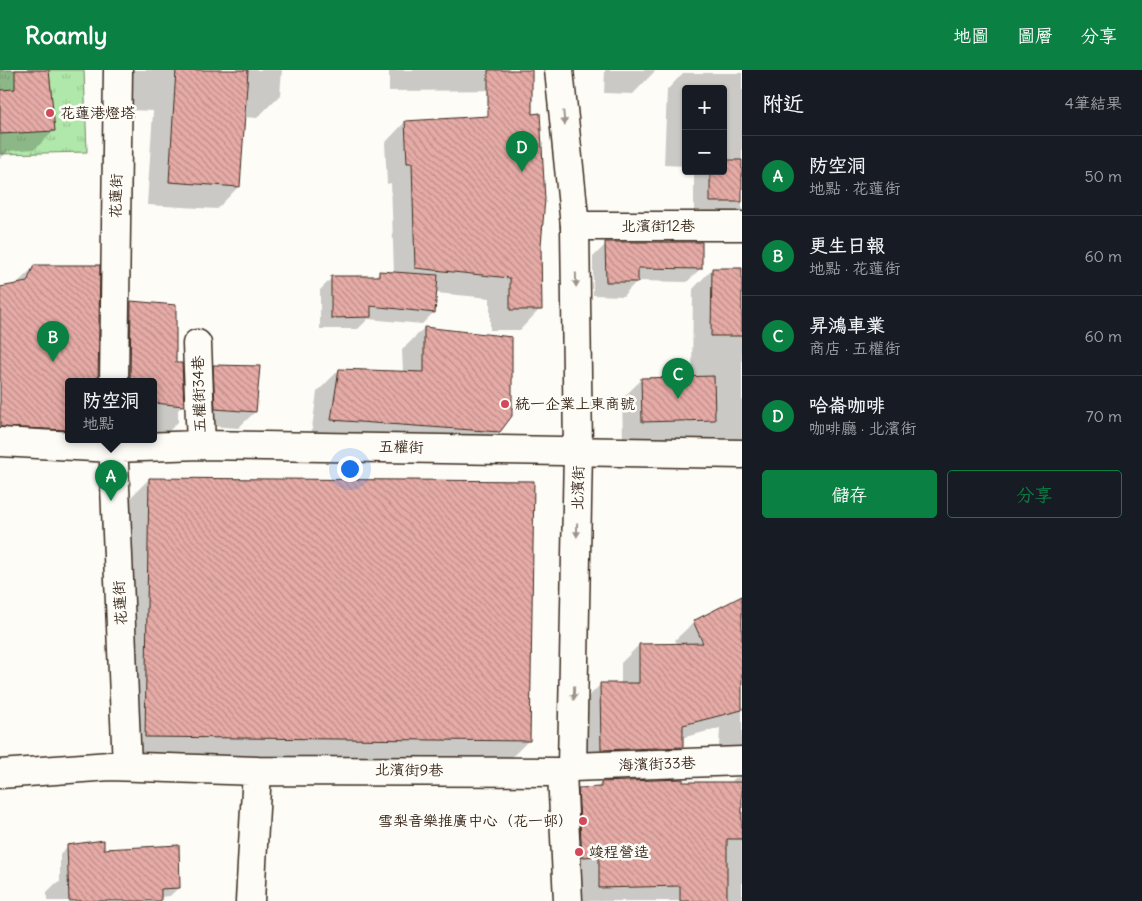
<!DOCTYPE html>
<html lang="zh-TW">
<head>
<meta charset="utf-8">
<style>
	body { margin:0; font-family:Delius,"LXGW WenKai TC",sans-serif; background:#242831; color:#f1f3f6 }
	.controls { position:absolute; right:15px; top:15px; display:grid; overflow:hidden; border-radius:5px; box-shadow:0 1px 4px #0004 }
	.controls button { width:45px; height:45px; display:grid; place-items:center; padding:0; border:0; border-bottom:1px solid #363941; background:#171b24; color:#f1f3f6; font:25px sans-serif }
	.you { position:absolute; left:349px; top:398px; width:18px; height:18px; margin:-12px; border:4px solid #fff; border-radius:50%; background:#1a73e8; box-shadow:0 0 0 8px #1a73e833 }
	.badge { display:grid; place-items:center; width:32px; height:32px; border-radius:50%; background:#0b8043; color:#fff; font-size:16px; font-weight:700 }
	.pin { position:absolute; translate:-50% -41px; filter:drop-shadow(0 1px 2px #0008) }
	.pin::after { content:''; position:absolute; top:26px; width:18px; height:15px; background:inherit; clip-path:polygon(0 0,100% 0,50% 100%) }
	.popup { position:absolute; left:65px; top:308px; width:92px; height:65px; box-sizing:border-box; display:grid; place-content:center; border-radius:5px; background:#171b24; filter:drop-shadow(0 1px 4px #0005); font-size:16px; white-space:nowrap; color:#9ea1a6 }
	.popup b { font-size:19px; color:#f1f3f6 }
	.popup::after { content:''; position:absolute; left:50%; top:100%; margin-left:-10px; border:10px solid transparent; border-top-color:#171b24 }
	.list { margin:0; padding:0; list-style:none }
	h2 { display:flex; justify-content:space-between; align-items:center; height:65px; margin:0; padding:0 20px; font-size:21px }
	h2 small { font-size:16px; font-weight:400; color:#9ea1a6 }
	.list li { display:grid; grid-template-columns:32px 1fr auto; gap:15px; align-items:center; box-sizing:border-box; height:80px; padding:0 20px; border-top:1px solid #363941 }
	.list b { display:block; font-size:19px; white-space:nowrap }
	.list p { margin:0; font-size:16px; white-space:nowrap; color:#9ea1a6 }
	.list em { font-size:16px; font-style:normal; color:#9ea1a6 }
	.actions { display:flex; gap:10px; padding:15px 20px }
	.actions a { flex:1; padding:11px 0; border:1px solid #0b8043; border-radius:5px; text-align:center; font-size:18px; color:#0b8043 }
	.actions .main { background:#0b8043; color:#fff }
	.map { position:relative; flex:none; width:742px; height:831px; overflow:hidden }
	header { display:flex; align-items:center; gap:30px; box-sizing:border-box; height:70px; padding:0 25px; background:#0b8043; color:#fff }
	header strong { font-size:24px }
	nav { display:flex; gap:28px; margin-inline-start:auto; font-size:18px }
	main { display:flex }
	aside { flex:1; background:#171b24 }
	.map>svg:first-child { display:block }
</style>
</head>
<body>
<header>
<strong>Roamly</strong>
<nav><a>地圖</a><a>圖層</a><a>分享</a></nav>
</header>
<main>
<div class="map">
<svg width="742" height="831" viewBox="0 0 742 831">
	<defs>
		<pattern id="grass-tufts" width="24" height="20" patternUnits="userSpaceOnUse" patternTransform="scale(1.25)"><rect width="24" height="20" fill="#b0e7aa"/><path d="M3 7l-1-3M5 7V3M7 7l1-3M15 17l-1-3M17 17v-4M19 17l1-3" fill="none" stroke="#98c692"/></pattern>
		<pattern id="building-back-hatch" width="6" height="6" patternUnits="userSpaceOnUse" patternTransform="scale(1.25)"><rect width="6" height="6" fill="#e6aba6"/><path d="M-1 5l2 2M0 0l6 6M5-1l2 2" fill="none" stroke="#bc8b87"/></pattern>
	</defs>
	<rect width="100%" height="100%" fill="#fdfcf7"/>
	<filter id="ink" filterUnits="userSpaceOnUse"><feTurbulence type="fractalNoise" baseFrequency=".02" numOctaves="2"/><feDisplacementMap in="SourceGraphic" scale="10" xChannelSelector="R" yChannelSelector="G"/><feConvolveMatrix kernelMatrix="1 2 1 2 8 2 1 2 1" color-interpolation-filters="sRGB"/></filter>
	<g filter="url(#ink)">
		<path fill="url(#grass-tufts)" stroke="#768864" d="M0,0H84L87,82L0,84Z"/>
		<path fill="#0003" d="M0,0H48L54,61L35,79L8,81L0,89Z
			M131,0H282L280,25L257,48L244,47L239,116L217,139L147,135L153,41L129,40Z
			M389,0H528L508,20L389,21Z
			M605,0H656L633,24L604,23Z
			M683,3H742V143L694,148V101H723V19H686V96L664,95L667,20Z
			M405,52L540,175V239L520,260H490V228L436,223L434,242L422,254L368,249L358,259H320V220L332,208L374,207L380,202L394,203L391,113L387,114L385,73Z
			M607,173L701,198L687,212L637,211L623,226L593,225V187Z
			M35,196H99L97,312H68V370H154V312H104V259L131,232L174,294L183,335L178,340V352L151,379L0,384V218L15,215Z
			M712,199H742V380H729V368L623,371L622,329L642,309L692,308L693,219Z
			M424,258L499,361L477,383L310,372L317,322L339,300L403,302L402,280Z
			M214,296L255,342L238,358L199,355L197,312Z
			M149,409L529,670L500,699L117,695L120,438Z
			M742,545V831H582V804L564,805L561,738L579,719H596L601,713H730L735,708L740,707L737,700L718,693L720,658L681,668L682,677L663,695L583,698V632L601,614H621V593L639,575H678L675,570L694,552Z
			M68,776L103,781L178,818L170,826L160,827V831H47V822L55,814L60,812V784Z"/>
		<path fill="url(#building-back-hatch)" stroke="#3b2a1e" d="M15,0H49L55,61L0,64V20L15,19Z
			M176,0H248L240,117L169,112Z
			M488,0H532V44L540,43L545,129L541,175L542,240H510V208L415,198L412,93H407L405,51L488,46Z
			M723,90H742V132H710V101H723Z
			M605,172H702V199L638,198V212H606Z
			M34,195H100L98,312H68V360L0,357V217L27,212Z
			M712,198H742V266H711Z
			M379,201L438,205L435,243L371,236V247L331,248V206H379Z
			M131,231L176,235V293H182L184,336L154,333V312H130Z
			M424,257L512,267V346L500,362L331,350L339,299L424,302Z
			M213,295L260,296L256,342L215,339Z
			M714,306L715,350L642,352L641,308Z
			M149,408L534,411L530,671L145,667Z
			M742,526V640L683,655V677L601,680L600,613H639V574L703,573L693,551Z
			M683,709V712H742V769H727V831H680V816L599,818V786L582,787L578,718L601,717V712Z
			M104,770V779L179,775L180,818L161,819V831H69L67,775Z"/>
		<g fill="none" stroke-linecap="round" stroke-linejoin="round">
			<defs>
				<path id="minor" d="M575,156H742
					M197,274L201,375
					M114,312L118,0
					M113,370L127,696
					M0,372L113,378L201,375L742,384
					M572,697L742,691
					M0,704L110,696L257,701L562,702
					M250,831L257,701"/>
				<path id="major" d="M559,0L575,156L578,380L572,697L562,702L568,831"/>
			</defs>
			<use href="#minor" stroke="#3b2a1e" stroke-width="31"/>
			<use href="#major" stroke="#3b2a1e" stroke-width="31"/>
			<use href="#minor" stroke="#fdfcf7" stroke-width="28"/>
			<use href="#major" stroke="#fdfcf7" stroke-width="28"/>
		</g>
		<defs><path id="oneway-solid" d="M-6-.8H1V-3.2L6.5 0L1 3.2V.8H-6Z" transform="scale(1.25)"/></defs>
		<g fill="#9c938a">
			<use href="#oneway-solid" transform="translate(564 48) rotate(84)"/>
			<use href="#oneway-solid" transform="translate(576 210) rotate(89)"/>
			<use href="#oneway-solid" transform="translate(577 460) rotate(91)"/>
			<use href="#oneway-solid" transform="translate(574 623) rotate(91)"/>
		</g>
	</g>
	<g fill="#d1495b" stroke="#fdfcf7" stroke-width="2">
		<circle cx="50" cy="43" r="5"/>
		<circle cx="505" cy="334" r="5"/>
		<circle cx="583" cy="751" r="5"/>
		<circle cx="579" cy="782" r="5"/>
	</g>
	<g text-anchor="middle" stroke-width="5" stroke-linejoin="round" paint-order="stroke">
		<g font-size="15" fill="#3b2a1e" stroke="#fdfcf7" text-anchor="start">
			<text x="60" y="48">花蓮港燈塔</text>
			<text x="515" y="339">統一企業上東商號</text>
			<text x="573" y="756" text-anchor="end">雪梨音樂推廣中心（花一邨）</text>
			<text x="589" y="787">竣程營造</text>
		</g>
		<g font-size="15" fill="#3b2a1e" stroke="#fdfcf7">
			<text transform="translate(116 126) rotate(-89)" y="5">花蓮街</text>
			<text x="658" y="161">北濱街12巷</text>
			<text transform="translate(199 324) rotate(-92)" y="5">五權街34巷</text>
			<text transform="translate(401 377) rotate(1)" y="5">五權街</text>
			<text transform="translate(578 418) rotate(-89)" y="5">北濱街</text>
			<text transform="translate(120 533) rotate(-93)" y="5">花蓮街</text>
			<text transform="translate(657 694) rotate(-2)" y="5">海濱街33巷</text>
			<text transform="translate(409 700) rotate(1)" y="5">北濱街9巷</text>
		</g>
	</g>
</svg>
<div class="controls">
<button>+</button>
<button>−</button>
</div>
<div class="you"></div>
<div class="pin badge" style="left:111px;top:431px">A</div>
<div class="popup"><b>防空洞</b>地點</div>
<div class="pin badge" style="left:53px;top:292px">B</div>
<div class="pin badge" style="left:678px;top:329px">C</div>
<div class="pin badge" style="left:522px;top:102px">D</div>
</div>
<aside>
<h2>附近<small>4筆結果</small></h2>
<ul class="list">
<li><span class="badge">A</span><div><b>防空洞</b><p>地點 · 花蓮街</p></div><em>50 m</em></li>
<li><span class="badge">B</span><div><b>更生日報</b><p>地點 · 花蓮街</p></div><em>60 m</em></li>
<li><span class="badge">C</span><div><b>昇鴻車業</b><p>商店 · 五權街</p></div><em>60 m</em></li>
<li><span class="badge">D</span><div><b>哈崙咖啡</b><p>咖啡廳 · 北濱街</p></div><em>70 m</em></li>
</ul>
<div class="actions"><a class="main">儲存</a><a>分享</a></div>
</aside>
</main>
</body>
</html>
